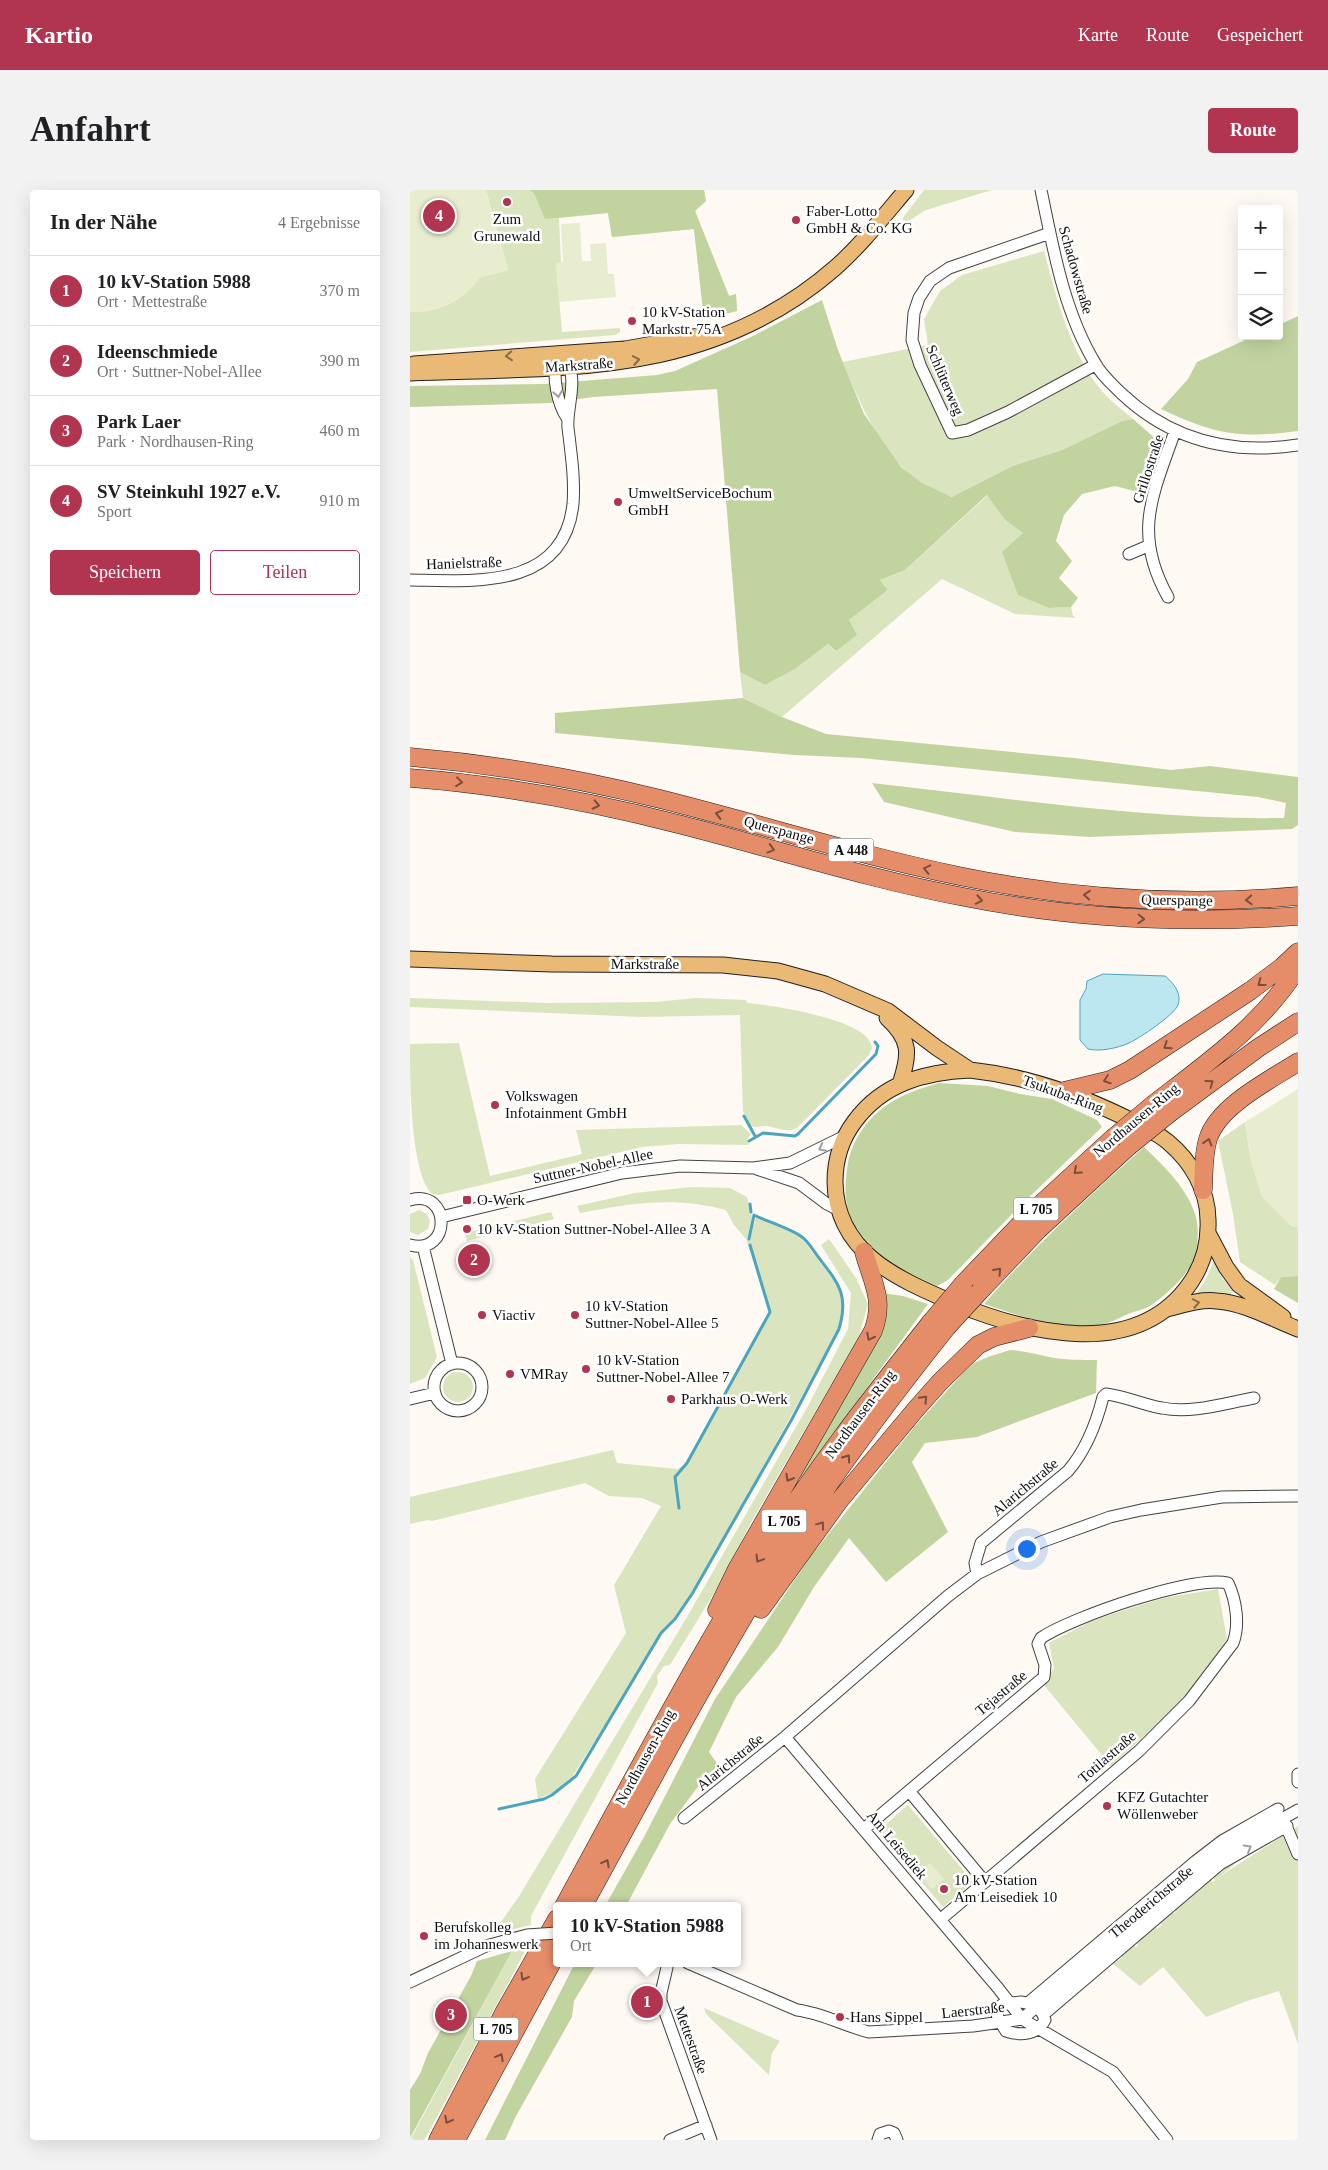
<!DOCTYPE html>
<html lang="de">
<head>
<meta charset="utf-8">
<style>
	body { margin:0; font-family:"Times New Roman",serif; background:#f2f2f2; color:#202124 }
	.controls { position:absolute; right:15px; top:15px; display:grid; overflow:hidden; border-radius:5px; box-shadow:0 5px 20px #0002 }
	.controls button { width:45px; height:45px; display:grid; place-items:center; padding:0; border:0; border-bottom:1px solid #e0e0e0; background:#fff; color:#202124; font:25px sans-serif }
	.you { position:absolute; left:616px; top:1358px; width:18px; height:18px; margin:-12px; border:4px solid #fff; border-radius:50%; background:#1a73e8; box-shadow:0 0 0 8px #1a73e833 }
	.badge { display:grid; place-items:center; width:32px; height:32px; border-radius:50%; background:#b13551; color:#fff; font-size:16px; font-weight:700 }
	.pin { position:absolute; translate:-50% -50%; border:2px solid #fff; box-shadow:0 1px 5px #0006 }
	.popup { position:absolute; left:143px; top:1712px; width:188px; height:65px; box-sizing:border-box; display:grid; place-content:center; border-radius:5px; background:#fff; filter:drop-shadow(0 1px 4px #0005); font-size:16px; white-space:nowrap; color:#757577 }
	.popup b { font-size:19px; color:#202124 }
	.popup::after { content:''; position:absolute; left:50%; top:100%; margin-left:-10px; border:10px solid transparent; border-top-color:#fff }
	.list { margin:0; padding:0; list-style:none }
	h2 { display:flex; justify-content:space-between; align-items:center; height:65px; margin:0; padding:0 20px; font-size:21px }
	h2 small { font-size:16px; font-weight:400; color:#757577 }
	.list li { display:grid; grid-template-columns:32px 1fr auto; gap:15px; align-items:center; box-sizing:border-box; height:70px; padding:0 20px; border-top:1px solid #e0e0e0 }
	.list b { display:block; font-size:19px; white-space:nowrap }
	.list p { margin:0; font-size:16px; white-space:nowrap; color:#757577 }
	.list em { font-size:16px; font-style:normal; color:#757577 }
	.actions { display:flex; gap:10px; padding:15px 20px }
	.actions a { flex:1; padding:11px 0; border:1px solid #b13551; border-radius:5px; text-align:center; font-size:18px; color:#b13551 }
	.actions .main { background:#b13551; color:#fff }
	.icon { flex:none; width:28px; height:28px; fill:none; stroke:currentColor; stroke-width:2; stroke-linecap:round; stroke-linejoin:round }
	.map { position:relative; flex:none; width:888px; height:1950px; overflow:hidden; border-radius:5px }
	header { display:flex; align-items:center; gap:30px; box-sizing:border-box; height:70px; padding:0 25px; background:#b13551; color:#fff }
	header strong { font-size:24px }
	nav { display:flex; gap:28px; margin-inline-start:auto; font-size:18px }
	.intro { display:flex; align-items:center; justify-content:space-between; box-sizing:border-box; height:120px; padding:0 30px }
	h1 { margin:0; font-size:35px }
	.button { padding:12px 22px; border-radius:5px; background:#b13551; color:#fff; font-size:18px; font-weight:700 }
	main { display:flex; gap:30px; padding:0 30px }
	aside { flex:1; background:#fff; border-radius:5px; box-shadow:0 5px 20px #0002 }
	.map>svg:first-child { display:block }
</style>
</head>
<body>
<header>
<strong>Kartio</strong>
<nav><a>Karte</a><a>Route</a><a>Gespeichert</a></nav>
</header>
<div class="intro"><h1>Anfahrt</h1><a class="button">Route</a></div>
<main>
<aside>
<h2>In der Nähe<small>4 Ergebnisse</small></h2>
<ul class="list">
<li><span class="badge">1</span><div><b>10 kV-Station 5988</b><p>Ort · Mettestraße</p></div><em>370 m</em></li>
<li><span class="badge">2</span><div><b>Ideenschmiede</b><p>Ort · Suttner-Nobel-Allee</p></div><em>390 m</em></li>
<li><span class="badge">3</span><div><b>Park Laer</b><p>Park · Nordhausen-Ring</p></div><em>460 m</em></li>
<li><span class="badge">4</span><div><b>SV Steinkuhl 1927 e.V.</b><p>Sport</p></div><em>910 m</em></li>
</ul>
<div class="actions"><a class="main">Speichern</a><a>Teilen</a></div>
</aside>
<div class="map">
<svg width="888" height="1950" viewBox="0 0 888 1950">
	<rect width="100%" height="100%" fill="#fef9f3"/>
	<path fill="#dae5bf" d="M76,0H294L296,11L285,21L319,106L326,104L327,121L294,129L284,39L202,47L198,23L149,28L151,73H146L152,142L210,138V142L205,145L0,162V121C20,124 43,115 58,101C62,97 66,90 71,87C79,84 90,83 98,80Z
		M514,0H582L516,20L497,32L492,29Z
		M634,61C646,106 660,163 691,200C700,211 713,220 723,229L712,231L652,260L603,277L543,307C532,303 520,299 511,293C472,267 450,213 433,172L518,155L514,129L530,101L552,85Z
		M578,305L595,330L613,343L639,418L661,417L663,426L666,428L605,424L532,389L372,527L333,508L330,482L355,495L385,479L418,454L425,461L439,430L478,400L470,390L495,380Z
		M0,808L137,813L245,812L286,808L336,810L337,813C360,815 461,829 462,858L459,865L387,938C376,943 368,938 357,936C350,936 347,938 340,936L333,921L330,825L232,827L0,817Z
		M49,853L80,986L172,964L166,940L331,935L341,944L337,950L339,954L338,955L268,954L232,957L29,1005L22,1004C0,982 0,889 0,854Z
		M835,932L841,972L881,1036L888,1037V1086L871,1087L865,1095L830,1072L823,1024L808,951Z
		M281,997L320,998L337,1007L342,1026L340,1050L346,1026L390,1046L425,1092L429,1098L432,1109V1128L428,1140L337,1306L266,1430L257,1437L162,1587L146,1601L128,1609L125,1589L216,1443L204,1395L251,1316L232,1308L199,1306L175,1293L22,1331L18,1330L0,1334V1307L203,1260L207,1273L267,1279L277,1274L360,1121L336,1049L324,1035L316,1020C265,1006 220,1013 170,1023L167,1016L225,1003Z
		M9,1020L17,1024L20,1031L18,1039L8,1045L0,1042V1024Z
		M141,1022L144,1029L57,1051L55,1043Z
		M419,1049L446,1088L458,1114L448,1149L344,1327L306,1400L260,1475L254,1476L247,1486L248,1493L121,1726V1735L88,1743V1736L108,1708L277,1427L398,1216L438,1139L441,1103L411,1055Z
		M0,1067L3,1070L27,1167L15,1188L0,1194Z
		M804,1071L813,1089L823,1100L820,1105L806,1102L786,1104L796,1089Z
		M33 1197a15 15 0 1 1 30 0a15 15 0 1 1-30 0Z
		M808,1399L817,1449L771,1513L701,1576L633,1494L644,1478L639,1453L683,1430L753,1408Z
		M498,1615L563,1692L533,1717L468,1641Z
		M888,1636V1854L869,1801L837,1811L796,1827L753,1777L730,1796L702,1773L712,1768L710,1765L721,1751L726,1757L728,1755L724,1749L744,1734L747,1739L752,1735L748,1730L759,1719L764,1724L766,1722L761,1717L798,1686L803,1692L805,1690L800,1684L822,1669L825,1674L810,1686Z
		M118,1756L19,1942L14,1950H0L102,1761Z
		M294,1818L370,1851L362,1863L359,1885L296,1824Z"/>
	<path fill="#c1d4a0" d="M119,0H294L296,11L285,21L319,106L326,104L327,121L294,129L284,39L202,47L198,23L135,29L124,3Z
		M412,110L428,160L454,224L491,277L512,293L542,307L603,276L652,260L712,231L723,229L747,250L745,269L728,302L705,296L672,304L654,325L646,351L662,371L649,388L668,408L661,417L639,418L608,405L592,362L613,343L595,330L577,305L495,380L470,390L478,400L439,430L447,445L426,461L418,454L385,479L355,495L330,482L307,199L183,207L141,213L0,217V196L134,194L247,185L265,181L343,146Z
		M888,126V241C829,249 804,244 751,219L778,189L787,172L844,146H869V135Z
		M333,508L372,527L416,544L664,568L761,580L800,576L888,587V635L882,639L679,647L605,642L474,612L462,593C599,608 737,630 874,628L876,613L848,607L451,568L384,565L145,543V523Z
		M529,893L578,896L610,904L642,909L687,930L692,937L609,1017L538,1090L527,1096C493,1084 445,1054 437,1015C434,1002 436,986 438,973C442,950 458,928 477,915C492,904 512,898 529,893Z
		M734,957C755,977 778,999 786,1027C789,1038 788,1059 784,1069C778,1085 754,1107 740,1116C733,1120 725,1121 718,1124C709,1128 700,1133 690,1135C651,1141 610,1126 574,1114C624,1057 678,1007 734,957Z
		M888,1086V1113L864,1099L871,1087Z
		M473,1103L493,1106L518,1114L391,1288L387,1284Z
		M600,1160C613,1161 625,1164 639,1167C654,1170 671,1170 687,1170L686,1203L567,1247L515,1253L502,1272L538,1342L476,1392L439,1348L404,1397L368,1457L326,1507L299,1562L311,1579L287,1598L260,1634L216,1716H195L234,1647L305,1509L400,1367L505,1236L554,1182L564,1173L578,1167Z
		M102,1761L0,1948V1900L10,1884L18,1863L61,1786L67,1771Z
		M165,1773H187L164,1811L162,1827L106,1926L95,1950H75Z"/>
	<path fill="#e8edd0" d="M0,0H76L98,80C90,83 79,84 71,87C66,90 62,97 58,101C43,115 20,124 0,121Z
		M170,33L172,71H181L180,54L196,53L198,84H204L206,107L149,112L146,73L153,72L151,34Z
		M888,899V1037L881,1036L852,1007L841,972L835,932Z
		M520,1673L534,1689L522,1699L508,1683Z"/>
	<path fill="#bce6f0" stroke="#4ba5bf" d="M693,784L755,786C764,793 772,804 768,815C764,825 730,848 719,853C708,858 690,862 678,859L670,850V810L676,799L677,791Z"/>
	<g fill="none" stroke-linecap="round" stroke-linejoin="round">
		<path stroke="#4ba5bf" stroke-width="3" d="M334,926L345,946
			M339,951L353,943L385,946L388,944L466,864L468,856L465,852
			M340,1014L341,1022
			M339,1049L344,1025
			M269,1318L265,1287L277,1273L360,1122L340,1055
			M89,1619L134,1609L142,1605L166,1586L251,1443L265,1429L282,1404L382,1229L429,1139C439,1105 429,1094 409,1068C404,1062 399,1052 392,1047C384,1040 357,1031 346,1026"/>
		<defs>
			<path id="minor" d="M631,0C643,58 654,122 685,173C691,185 703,195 712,204C762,251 822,265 888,255
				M640,43L539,78L520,91L509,108L504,123L502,150L510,175L542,243L558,240L598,222L685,175
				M146,170C143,188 147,213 157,228
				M719,364L738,356
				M0,390C64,391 154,400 163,314C165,289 161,263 158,238C156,220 169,187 156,172
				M758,407C722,343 743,304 765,241
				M347,979L389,993L417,1014L429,1020
				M0,1010C41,998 42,1066 0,1055
				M31,1027L212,983L270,976L343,978L380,973L435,946
				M13,1056L42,1174
				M24 1197a24 24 0 1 1 48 0a24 24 0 1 1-48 0Z
				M0,1209L25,1203
				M567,1384L565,1373L571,1353L658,1281C676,1260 686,1235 693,1207L696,1204C715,1206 733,1215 752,1218C782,1224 815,1213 844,1208
				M375,1547L588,1798L612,1829L703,1882L757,1950
				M888,1584V1592
				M499,1601L575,1692
				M274,1628L375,1547L538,1406L567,1384L631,1352L700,1327L731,1320L812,1307L888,1306
				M873,1629L888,1664
				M454,1639L634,1487L635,1475L628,1454L631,1448C662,1427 783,1385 818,1393C826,1410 830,1435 823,1453L779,1511L729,1561L531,1729
				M258,1773L251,1803V1811L301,1950
				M278,1773L387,1820C412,1823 435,1836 459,1842L563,1836L612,1829L804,1667L888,1620
				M0,1792L76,1756
				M611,1812C623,1814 632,1818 635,1830C627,1845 611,1846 596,1841L588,1828L586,1820L593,1814Z
				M618,1813L786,1671L812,1651L868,1619
				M634,1824L810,1674L877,1636
				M260,1950L296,1935
				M468,1950L470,1944L479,1941L484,1943L487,1950"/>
			<path id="major" d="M4,174L215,159L294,145
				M0,183C155,177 299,188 425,78C451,55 473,27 496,0
				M0,769L142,774L313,775L368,781L415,794L478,821L527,858L560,880
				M477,828C501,850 500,864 490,894
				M560,880C615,886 665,903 714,927C728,934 745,941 758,952C781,971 798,1000 798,1030C799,1052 793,1074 781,1092C727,1172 617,1143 544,1113C488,1089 426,1063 425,992C425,970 432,948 445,931C473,893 515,882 560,880Z
				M798,1043L816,1077L829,1095L873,1127
				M757,1119C773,1115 790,1109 807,1111C835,1113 862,1129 888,1139"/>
			<path id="highway" d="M0,567C83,574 165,588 246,608C347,633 447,665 549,686C660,709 775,716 888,706
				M0,588C92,595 183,612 272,635C366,659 459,689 554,707C664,729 776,734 888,726
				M654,901L700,890L720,880L840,801L872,777L888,762
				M745,913C797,873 853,834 888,777
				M761,922L848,858L888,832
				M793,1000C794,983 793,965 798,949C808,916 860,890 888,872
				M553,1094L618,1026L703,948
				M570,1101L628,1040L719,956
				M351,1419L429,1311L506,1219L530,1192L568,1155L584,1147L619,1138
				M307,1420L327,1379L463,1141C475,1109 462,1092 454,1062
				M154,1716C218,1599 280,1480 350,1367C401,1284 461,1208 521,1132
				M173,1716C233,1607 291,1496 356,1389C411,1301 472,1218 537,1137
				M28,1950L95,1821L147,1729
				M46,1950L147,1763"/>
		</defs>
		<use href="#minor" stroke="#424242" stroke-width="13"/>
		<use href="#major" stroke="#202020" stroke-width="17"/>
		<use href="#highway" stroke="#202020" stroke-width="19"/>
		<use href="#minor" stroke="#fff" stroke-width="11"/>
		<use href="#major" stroke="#eab976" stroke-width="15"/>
		<use href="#highway" stroke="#e58c69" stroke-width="18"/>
		<defs>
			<path id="minor-bridge" d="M76,1756L117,1745L147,1743"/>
			<path id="highway-bridge" d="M703,948L745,913
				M719,956L761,922
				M521,1132L553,1094
				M537,1137L570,1101"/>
		</defs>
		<use href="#minor-bridge" stroke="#424242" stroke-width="13" stroke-linecap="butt"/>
		<use href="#highway-bridge" stroke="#202020" stroke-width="19" stroke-linecap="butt"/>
		<use href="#minor-bridge" stroke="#fff" stroke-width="11"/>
		<use href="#highway-bridge" stroke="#e58c69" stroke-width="18"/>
	</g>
	<defs><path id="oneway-chevron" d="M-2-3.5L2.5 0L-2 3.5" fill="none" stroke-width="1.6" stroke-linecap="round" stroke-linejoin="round" transform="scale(1.25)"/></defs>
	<g stroke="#876c48">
		<use href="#oneway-chevron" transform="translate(99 166) rotate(175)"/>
		<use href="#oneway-chevron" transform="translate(226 170) rotate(-10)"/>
		<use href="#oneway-chevron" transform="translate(786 1113) rotate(-11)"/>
	</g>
	<g stroke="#9f9f9f">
		<use href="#oneway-chevron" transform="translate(148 204) rotate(81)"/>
		<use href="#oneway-chevron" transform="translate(412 958) rotate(153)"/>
		<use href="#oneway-chevron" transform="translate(838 1658) rotate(-30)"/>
	</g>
	<g stroke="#7a4e3c">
		<use href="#oneway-chevron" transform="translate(49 592) rotate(7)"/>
		<use href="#oneway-chevron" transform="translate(186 615) rotate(12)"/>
		<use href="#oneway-chevron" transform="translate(309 624) rotate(-165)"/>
		<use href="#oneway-chevron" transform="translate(361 659) rotate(15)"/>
		<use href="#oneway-chevron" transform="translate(517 679) rotate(-167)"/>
		<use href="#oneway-chevron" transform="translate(677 705) rotate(-175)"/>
		<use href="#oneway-chevron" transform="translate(569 710) rotate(11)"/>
		<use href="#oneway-chevron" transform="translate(839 710) rotate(177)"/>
		<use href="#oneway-chevron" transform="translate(731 729) rotate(2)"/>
		<use href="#oneway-chevron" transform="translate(851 793) rotate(143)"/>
		<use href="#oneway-chevron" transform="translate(757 856) rotate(146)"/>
		<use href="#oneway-chevron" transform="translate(697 890) rotate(161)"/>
		<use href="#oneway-chevron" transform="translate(800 893) rotate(-36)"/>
		<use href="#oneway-chevron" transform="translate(798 952) rotate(-73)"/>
		<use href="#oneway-chevron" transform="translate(667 981) rotate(138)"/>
		<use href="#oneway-chevron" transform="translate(588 1081) rotate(-48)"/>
		<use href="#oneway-chevron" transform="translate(460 1147) rotate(117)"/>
		<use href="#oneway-chevron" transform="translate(514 1209) rotate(-47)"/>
		<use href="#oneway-chevron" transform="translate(437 1268) rotate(-55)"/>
		<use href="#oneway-chevron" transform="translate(379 1288) rotate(120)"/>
		<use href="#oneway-chevron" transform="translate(411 1335) rotate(-53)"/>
		<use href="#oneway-chevron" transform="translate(349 1369) rotate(121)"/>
		<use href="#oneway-chevron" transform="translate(196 1673) rotate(-61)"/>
		<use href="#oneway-chevron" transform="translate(114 1787) rotate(119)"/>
		<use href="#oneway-chevron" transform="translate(90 1867) rotate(-62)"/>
		<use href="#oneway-chevron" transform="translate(38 1930) rotate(118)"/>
	</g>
	<g fill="#b13551" stroke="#fff" stroke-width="2">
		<circle cx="97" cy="12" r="5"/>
		<circle cx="386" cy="30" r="5"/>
		<circle cx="222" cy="131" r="5"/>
		<circle cx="208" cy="312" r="5"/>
		<circle cx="85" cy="915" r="5"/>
		<rect x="52" y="1005" width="10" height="10" rx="2.5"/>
		<circle cx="57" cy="1039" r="5"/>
		<circle cx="72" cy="1125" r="5"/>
		<circle cx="165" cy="1125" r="5"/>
		<circle cx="176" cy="1179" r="5"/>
		<circle cx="100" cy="1184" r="5"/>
		<circle cx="261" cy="1209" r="5"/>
		<circle cx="697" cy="1616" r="5"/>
		<circle cx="534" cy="1699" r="5"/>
		<circle cx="14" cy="1746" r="5"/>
		<circle cx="430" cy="1827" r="5"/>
	</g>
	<g text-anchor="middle" stroke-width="5" stroke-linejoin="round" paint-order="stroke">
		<g fill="#fff" stroke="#575757" stroke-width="1">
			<rect x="418.5" y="648.5" width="45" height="23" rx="4"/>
			<rect x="603.5" y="1007.5" width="45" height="23" rx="4"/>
			<rect x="351.5" y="1319.5" width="45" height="23" rx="4"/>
			<rect x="63.5" y="1827.5" width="45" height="23" rx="4"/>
		</g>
		<g font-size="14" font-weight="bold" fill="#0f0f0f">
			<text x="441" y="665">A 448</text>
			<text x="626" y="1024">L 705</text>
			<text x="374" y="1336">L 705</text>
			<text x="86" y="1844">L 705</text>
		</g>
		<g font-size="15" fill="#0f0f0f" stroke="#fff" text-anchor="start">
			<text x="396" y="26">Faber-Lotto<tspan x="396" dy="17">GmbH &amp; Co. KG</tspan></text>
			<text x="97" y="34" text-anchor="middle">Zum<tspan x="97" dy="17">Grunewald</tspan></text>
			<text x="232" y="127">10 kV-Station<tspan x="232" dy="17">Markstr. 75A</tspan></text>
			<text x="218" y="308">UmweltServiceBochum<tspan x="218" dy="17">GmbH</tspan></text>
			<text x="95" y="911">Volkswagen<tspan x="95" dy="17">Infotainment GmbH</tspan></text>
			<text x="67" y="1015">O-Werk</text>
			<text x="67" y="1044">10 kV-Station Suttner-Nobel-Allee 3 A</text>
			<text x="175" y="1121">10 kV-Station<tspan x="175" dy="17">Suttner-Nobel-Allee 5</tspan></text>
			<text x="82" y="1130">Viactiv</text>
			<text x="186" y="1175">10 kV-Station<tspan x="186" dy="17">Suttner-Nobel-Allee 7</tspan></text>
			<text x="110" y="1189">VMRay</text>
			<text x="271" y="1214">Parkhaus O-Werk</text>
			<text x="707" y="1612">KFZ Gutachter<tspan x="707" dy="17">Wöllenweber</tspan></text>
			<text x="544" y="1695">10 kV-Station<tspan x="544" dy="17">Am Leisediek 10</tspan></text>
			<text x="24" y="1742">Berufskolleg<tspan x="24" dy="17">im Johanneswerk</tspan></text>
			<text x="440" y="1832">Hans Sippel</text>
		</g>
		<g font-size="15" fill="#0f0f0f" stroke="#fff">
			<text transform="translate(666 80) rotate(74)" y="5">Schadowstraße</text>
			<text transform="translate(169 175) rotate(-4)" y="5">Markstraße</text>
			<text transform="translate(535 190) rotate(67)" y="5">Schlüterweg</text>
			<text transform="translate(738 279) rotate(-72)" y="5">Grillostraße</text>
			<text transform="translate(54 373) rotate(-2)" y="5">Hanielstraße</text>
			<text transform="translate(369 640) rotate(15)" y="5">Querspange</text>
			<text transform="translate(767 710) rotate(1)" y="5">Querspange</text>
			<text x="235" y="779">Markstraße</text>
			<text transform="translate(653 904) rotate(20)" y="5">Tsukuba-Ring</text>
			<text transform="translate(726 930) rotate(-40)" y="5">Nordhausen-Ring</text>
			<text transform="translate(183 976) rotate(-12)" y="5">Suttner-Nobel-Allee</text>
			<text transform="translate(450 1224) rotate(-53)" y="5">Nordhausen-Ring</text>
			<text transform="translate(615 1297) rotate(-40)" y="5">Alarichstraße</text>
			<text transform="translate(591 1503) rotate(-40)" y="5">Tejastraße</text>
			<text transform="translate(235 1567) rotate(-61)" y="5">Nordhausen-Ring</text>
			<text transform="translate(697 1567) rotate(-41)" y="5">Totilastraße</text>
			<text transform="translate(320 1572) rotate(-39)" y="5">Alarichstraße</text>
			<text transform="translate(487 1655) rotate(50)" y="5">Am Leisediek</text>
			<text transform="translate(741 1712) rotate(-40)" y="5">Theoderichstraße</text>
			<text transform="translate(563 1820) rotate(-6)" y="5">Laerstraße</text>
			<text transform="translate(281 1850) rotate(70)" y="5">Mettestraße</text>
		</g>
	</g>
</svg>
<div class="controls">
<button>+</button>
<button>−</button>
<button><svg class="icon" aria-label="layers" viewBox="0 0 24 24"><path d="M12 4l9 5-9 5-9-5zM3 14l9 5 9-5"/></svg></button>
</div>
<div class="you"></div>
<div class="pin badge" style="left:237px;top:1812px">1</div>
<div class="popup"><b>10 kV-Station 5988</b>Ort</div>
<div class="pin badge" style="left:64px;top:1070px">2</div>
<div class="pin badge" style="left:41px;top:1825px">3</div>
<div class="pin badge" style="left:29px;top:26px">4</div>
</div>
</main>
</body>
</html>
